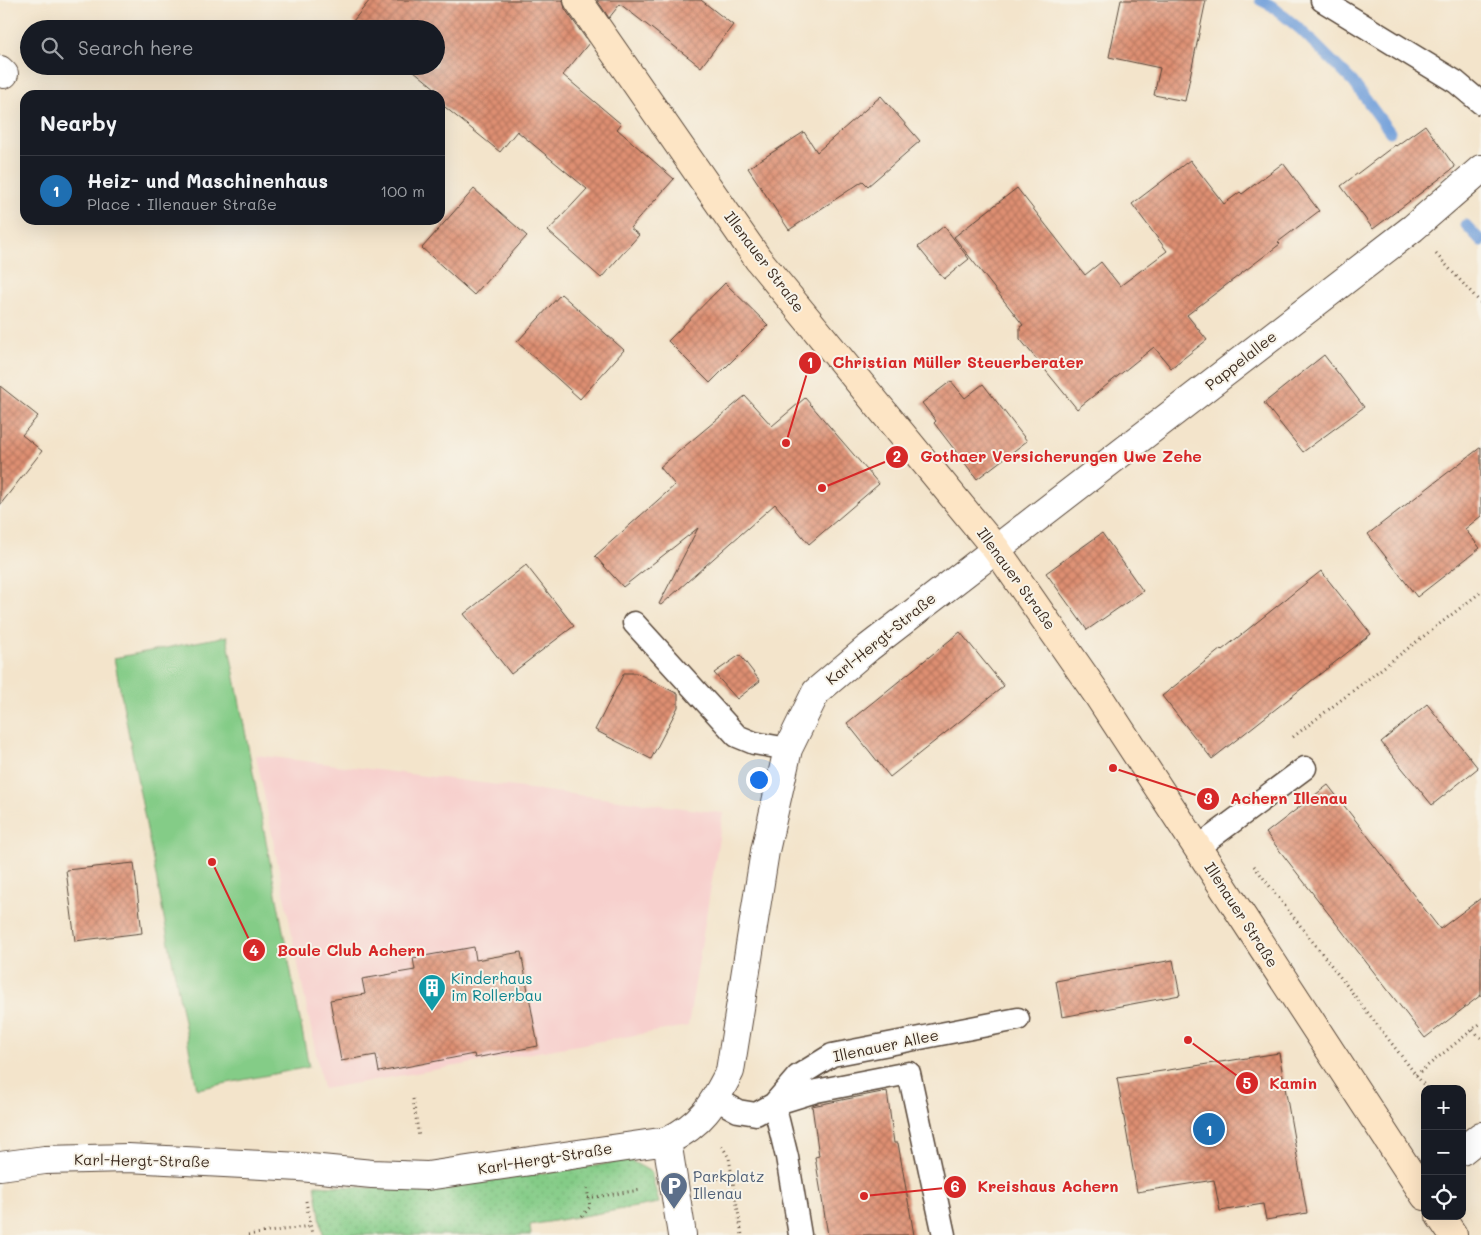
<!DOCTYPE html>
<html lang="en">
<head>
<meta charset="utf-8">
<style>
	body { margin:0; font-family:Mali,sans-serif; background:#242831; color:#f1f3f6 }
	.controls { position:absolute; right:15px; bottom:15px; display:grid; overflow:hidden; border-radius:10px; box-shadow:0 5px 20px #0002 }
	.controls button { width:45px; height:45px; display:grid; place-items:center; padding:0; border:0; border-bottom:1px solid #363941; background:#171b24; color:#f1f3f6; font:25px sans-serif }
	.you { position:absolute; left:758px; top:779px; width:18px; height:18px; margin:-12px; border:4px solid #fff; border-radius:50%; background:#1a73e8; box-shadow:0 0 0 8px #1a73e833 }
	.badge { display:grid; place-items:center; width:32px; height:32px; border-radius:50%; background:#1f6fb2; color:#fff; font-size:16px; font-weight:700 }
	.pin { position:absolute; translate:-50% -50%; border:2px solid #fff; box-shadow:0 1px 5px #0006 }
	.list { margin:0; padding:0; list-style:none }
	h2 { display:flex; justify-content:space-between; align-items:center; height:65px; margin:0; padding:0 20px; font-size:21px }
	h2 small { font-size:16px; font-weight:400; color:#9ea1a6 }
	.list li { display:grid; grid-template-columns:32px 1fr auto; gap:15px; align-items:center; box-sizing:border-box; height:70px; padding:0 20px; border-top:1px solid #363941 }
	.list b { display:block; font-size:19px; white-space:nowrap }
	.list p { margin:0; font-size:16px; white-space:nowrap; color:#9ea1a6 }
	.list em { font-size:16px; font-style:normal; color:#9ea1a6 }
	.icon { flex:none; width:28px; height:28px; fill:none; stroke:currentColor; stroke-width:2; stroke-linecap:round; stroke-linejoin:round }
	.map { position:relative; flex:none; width:1481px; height:1235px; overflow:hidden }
	.search { position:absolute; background:#171b24; box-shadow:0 5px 20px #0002; left:20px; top:20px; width:425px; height:55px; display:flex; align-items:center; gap:12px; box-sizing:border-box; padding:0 18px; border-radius:28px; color:#9ea1a6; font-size:19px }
	.panel { position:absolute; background:#171b24; box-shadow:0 5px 20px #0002; left:20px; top:90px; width:425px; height:135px; border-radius:15px }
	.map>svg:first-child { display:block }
</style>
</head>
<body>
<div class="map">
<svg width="1481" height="1235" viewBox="0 0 1481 1235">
	<defs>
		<pattern id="grass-dots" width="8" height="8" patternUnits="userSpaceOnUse" patternTransform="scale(1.25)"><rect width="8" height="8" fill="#84cc87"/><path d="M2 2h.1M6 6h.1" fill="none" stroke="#73af74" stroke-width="1.8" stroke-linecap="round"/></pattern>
		<pattern id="building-cross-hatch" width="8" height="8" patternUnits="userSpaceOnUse" patternTransform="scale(1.25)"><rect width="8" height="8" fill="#de8f72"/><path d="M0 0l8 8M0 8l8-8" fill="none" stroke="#b5755d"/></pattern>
	</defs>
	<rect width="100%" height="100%" fill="#f7f3e8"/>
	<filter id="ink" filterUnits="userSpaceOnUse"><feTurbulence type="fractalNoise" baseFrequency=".02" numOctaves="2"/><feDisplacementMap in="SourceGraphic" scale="10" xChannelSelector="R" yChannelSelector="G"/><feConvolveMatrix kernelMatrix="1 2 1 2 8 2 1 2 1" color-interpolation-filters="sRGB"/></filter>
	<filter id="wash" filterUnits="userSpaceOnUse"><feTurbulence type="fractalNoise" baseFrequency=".0096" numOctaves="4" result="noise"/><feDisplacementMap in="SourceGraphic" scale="20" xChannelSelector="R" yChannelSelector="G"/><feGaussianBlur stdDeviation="1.12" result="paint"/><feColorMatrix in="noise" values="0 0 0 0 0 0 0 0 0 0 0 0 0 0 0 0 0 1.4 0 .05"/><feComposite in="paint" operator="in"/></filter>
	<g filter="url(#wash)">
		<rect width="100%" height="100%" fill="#f3e4cb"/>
		<path fill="#f7d0cd" d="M256,755L723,813L688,1026L323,1089Z"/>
		<path fill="url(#grass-dots)" stroke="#607b52" d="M628,1159L651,1172L659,1203L530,1225L531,1235H323L315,1185L418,1190L595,1166Z"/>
		<path fill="#84cc87" stroke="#607b52" d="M227,636L309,1067L197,1089L114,658Z"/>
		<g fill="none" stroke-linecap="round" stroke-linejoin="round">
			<path stroke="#719fda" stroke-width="11" d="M1260,0L1272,6L1301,30L1353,82L1390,132
				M1466,225L1481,241"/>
		</g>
		<g id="blocks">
			<path fill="url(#building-cross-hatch)" d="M370,0H563L565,9L589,43L563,75L621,124L617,129L674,179L630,228L639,235L601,278L548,231L587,189L517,131L500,152L440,103V95H436V89L408,66H436V29H362L353,21Z
				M597,0H701L733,25L701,67L620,4L609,18Z
				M1121,0H1206L1185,101L1154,95L1160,68L1109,57Z
				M881,96L920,141L868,186L863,181L789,230L748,168L804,132L817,152Z
				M1425,125L1455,167L1373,229L1341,186L1395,145L1396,146Z
				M1190,160L1224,204L1240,192L1242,194L1283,163L1319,211L1278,242L1280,244L1187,315L1207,340L1171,368L1154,347L1077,409L1020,339V327L1023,325L954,237L1017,188L1085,275L1101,262L1120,286L1167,251L1132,204Z
				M474,189L527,236L474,295L422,248Z
				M944,226L969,259L944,279L918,247Z
				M725,283L768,325L710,383L668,341Z
				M561,294L624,350L580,399L517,342Z
				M1324,355L1364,407L1303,452L1264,403Z
				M951,381L965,398L983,384L1027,441L977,479L934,423L936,421L922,403Z
				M0,386L38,416L22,435L42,451L0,505Z
				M745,396L772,426L805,398L879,484L809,544L775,504L661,605L659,604L698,528L623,587L595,556L675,485L660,467Z
				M1481,447V516L1465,529L1480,548L1417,597L1368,534Z
				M1102,533L1143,591L1087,630L1046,573Z
				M526,565L574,626L511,674L464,614Z
				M1321,571L1371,634L1212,759L1162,696L1221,649L1222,650Z
				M960,632L1004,686L890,777L847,723Z
				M740,655L760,681L737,699L714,673Z
				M624,673H637L678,694V707L651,759L595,730Z
				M1427,704L1478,768L1432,805L1381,742Z
				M1328,785L1440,929L1481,898V995L1425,1038L1266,833Z
				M134,863L142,933L75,941L66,870Z
				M474,947L476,960L521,952L538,1046L475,1058L474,1054L379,1072L376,1055L341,1061L330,1000L365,994L362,979L415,970L413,958Z
				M1173,960L1180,995L1062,1017L1056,981Z
				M1279,1053L1307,1213L1266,1220L1263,1204L1220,1211L1214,1180L1137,1192L1117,1078Z
				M887,1091L894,1143H898L914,1235H828L815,1157L819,1156L812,1106Z"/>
		</g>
	</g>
	<g filter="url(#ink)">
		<use href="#blocks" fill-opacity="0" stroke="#574638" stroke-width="1"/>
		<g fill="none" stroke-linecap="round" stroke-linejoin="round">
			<defs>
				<path id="lane" d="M1322,0L1456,82L1481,103
					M634,623L737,736L754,743L788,749
					M1197,848L1305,768
					M716,1099L738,1111L756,1114L774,1104L798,1076L832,1055L1018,1019
					M800,1235L787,1157L774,1104L816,1091L909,1073L944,1235"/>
				<path id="street" d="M0,70L4,74
					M667,1141L682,1235
					M1462,1151L1481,1136
					M0,1166L45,1160L128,1158L300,1167L372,1174L427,1176L667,1141C702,1124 713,1105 730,1071L765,851L788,749L816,692L868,648L1413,228L1481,169"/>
				<path id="secondary" d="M578,0L758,259L996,549L1099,697L1425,1196
					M1440,1216L1453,1235"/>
			</defs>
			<use href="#lane" stroke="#574638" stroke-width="25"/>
			<use href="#street" stroke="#574638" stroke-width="30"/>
			<use href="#secondary" stroke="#574638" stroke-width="30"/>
			<path stroke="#574638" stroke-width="3" stroke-dasharray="1 4" stroke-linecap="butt" d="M1436,254L1481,303
				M1293,737L1481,592
				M1254,866L1427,1089
				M1473,1030L1481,1038
				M1416,1075L1481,1023
				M413,1099L419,1137
				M722,1146L729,1158L742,1235
				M708,1180L732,1176
				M588,1198L640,1190
				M306,1201L312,1235
				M582,1216L590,1207L587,1188
				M248,1235L310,1226"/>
			<use href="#lane" stroke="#fff" stroke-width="22"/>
			<use href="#street" stroke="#fff" stroke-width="28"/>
			<use href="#secondary" stroke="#fde5c5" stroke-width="28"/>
		</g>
	</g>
	<defs>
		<symbol id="building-pin" viewBox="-11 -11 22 30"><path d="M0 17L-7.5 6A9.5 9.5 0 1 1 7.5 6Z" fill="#0f9aa8" stroke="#f7f3e8"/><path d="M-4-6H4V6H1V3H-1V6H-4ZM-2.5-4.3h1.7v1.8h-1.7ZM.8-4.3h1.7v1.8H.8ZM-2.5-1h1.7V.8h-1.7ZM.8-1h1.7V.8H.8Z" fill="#fff"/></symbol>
		<symbol id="parking-pin" viewBox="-11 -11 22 30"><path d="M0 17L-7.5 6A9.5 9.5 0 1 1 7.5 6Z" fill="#5c6f8a" stroke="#f7f3e8"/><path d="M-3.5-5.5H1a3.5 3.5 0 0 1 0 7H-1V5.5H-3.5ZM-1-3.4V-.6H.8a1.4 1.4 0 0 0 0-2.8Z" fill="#fff"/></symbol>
	</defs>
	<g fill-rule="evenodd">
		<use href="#building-pin" x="416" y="972" width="32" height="43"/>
		<use href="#parking-pin" x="658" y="1170" width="32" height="43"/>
	</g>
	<g text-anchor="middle" stroke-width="4" stroke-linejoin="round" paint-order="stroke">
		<g font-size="15" fill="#3b2a1e" stroke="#f7f3e8">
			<text transform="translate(764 262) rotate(53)" y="5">Illenauer Straße</text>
			<text transform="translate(1241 361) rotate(-38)" y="5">Pappelallee</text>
			<text transform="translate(1016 579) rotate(54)" y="5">Illenauer Straße</text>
			<text transform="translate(881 639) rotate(-39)" y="5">Karl-Hergt-Straße</text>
			<text transform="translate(1241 915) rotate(57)" y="5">Illenauer Straße</text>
			<text transform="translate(886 1046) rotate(-12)" y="5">Illenauer Allee</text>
			<text transform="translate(545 1159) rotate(-9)" y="5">Karl-Hergt-Straße</text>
			<text transform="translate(142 1161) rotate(1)" y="5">Karl-Hergt-Straße</text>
		</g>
		<g font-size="15" fill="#0d838f" stroke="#f7f3e8" text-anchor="start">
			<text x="451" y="984">Kinderhaus<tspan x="451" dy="17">im Rollerbau</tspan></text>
		</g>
		<g font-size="15" fill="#4e5e75" stroke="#f7f3e8" text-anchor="start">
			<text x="693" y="1182">Parkplatz<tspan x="693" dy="17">Illenau</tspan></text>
		</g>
	</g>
	<path fill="none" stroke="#d62828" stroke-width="2" d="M786 443L810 363M822 488L897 457M1113 768L1208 799M212 862L254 950M1188 1040L1247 1083M864 1196L955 1187"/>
	<g fill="#d62828" stroke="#f7f3e8" stroke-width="2">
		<circle cx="786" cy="443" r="5"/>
		<circle cx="822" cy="488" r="5"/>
		<circle cx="1113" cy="768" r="5"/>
		<circle cx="212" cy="862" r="5"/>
		<circle cx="1188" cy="1040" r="5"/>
		<circle cx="864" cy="1196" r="5"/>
		<circle cx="810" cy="363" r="12"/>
		<circle cx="897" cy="457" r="12"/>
		<circle cx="1208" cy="799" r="12"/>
		<circle cx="254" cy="950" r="12"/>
		<circle cx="1247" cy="1083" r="12"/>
		<circle cx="955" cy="1187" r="12"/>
	</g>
	<g font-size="15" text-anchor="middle" font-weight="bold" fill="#fff">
		<text x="810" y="368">1</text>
		<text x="897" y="462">2</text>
		<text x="1208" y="804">3</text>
		<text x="254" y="956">4</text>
		<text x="1247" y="1089">5</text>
		<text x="955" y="1192">6</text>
	</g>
	<g font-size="16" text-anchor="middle" font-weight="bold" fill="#d62828" stroke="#f7f3e8" stroke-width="4" stroke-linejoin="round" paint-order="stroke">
		<text x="958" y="368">Christian Müller Steuerberater</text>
		<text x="1061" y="462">Gothaer Versicherungen Uwe Zehe</text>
		<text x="1289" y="804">Achern Illenau</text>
		<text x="351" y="956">Boule Club Achern</text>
		<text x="1293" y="1089">Kamin</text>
		<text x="1048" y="1192">Kreishaus Achern</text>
	</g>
</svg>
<div class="controls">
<button>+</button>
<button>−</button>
<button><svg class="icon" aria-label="locate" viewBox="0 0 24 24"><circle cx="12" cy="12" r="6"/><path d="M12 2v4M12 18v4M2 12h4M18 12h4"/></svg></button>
</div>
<div class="you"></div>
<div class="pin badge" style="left:1209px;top:1129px">1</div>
<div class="search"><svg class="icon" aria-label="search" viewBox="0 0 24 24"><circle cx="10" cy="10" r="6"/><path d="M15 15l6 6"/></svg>Search here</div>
<section class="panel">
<h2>Nearby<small></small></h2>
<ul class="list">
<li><span class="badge">1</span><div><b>Heiz- und Maschinenhaus</b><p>Place · Illenauer Straße</p></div><em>100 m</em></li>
</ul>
</section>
</div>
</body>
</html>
